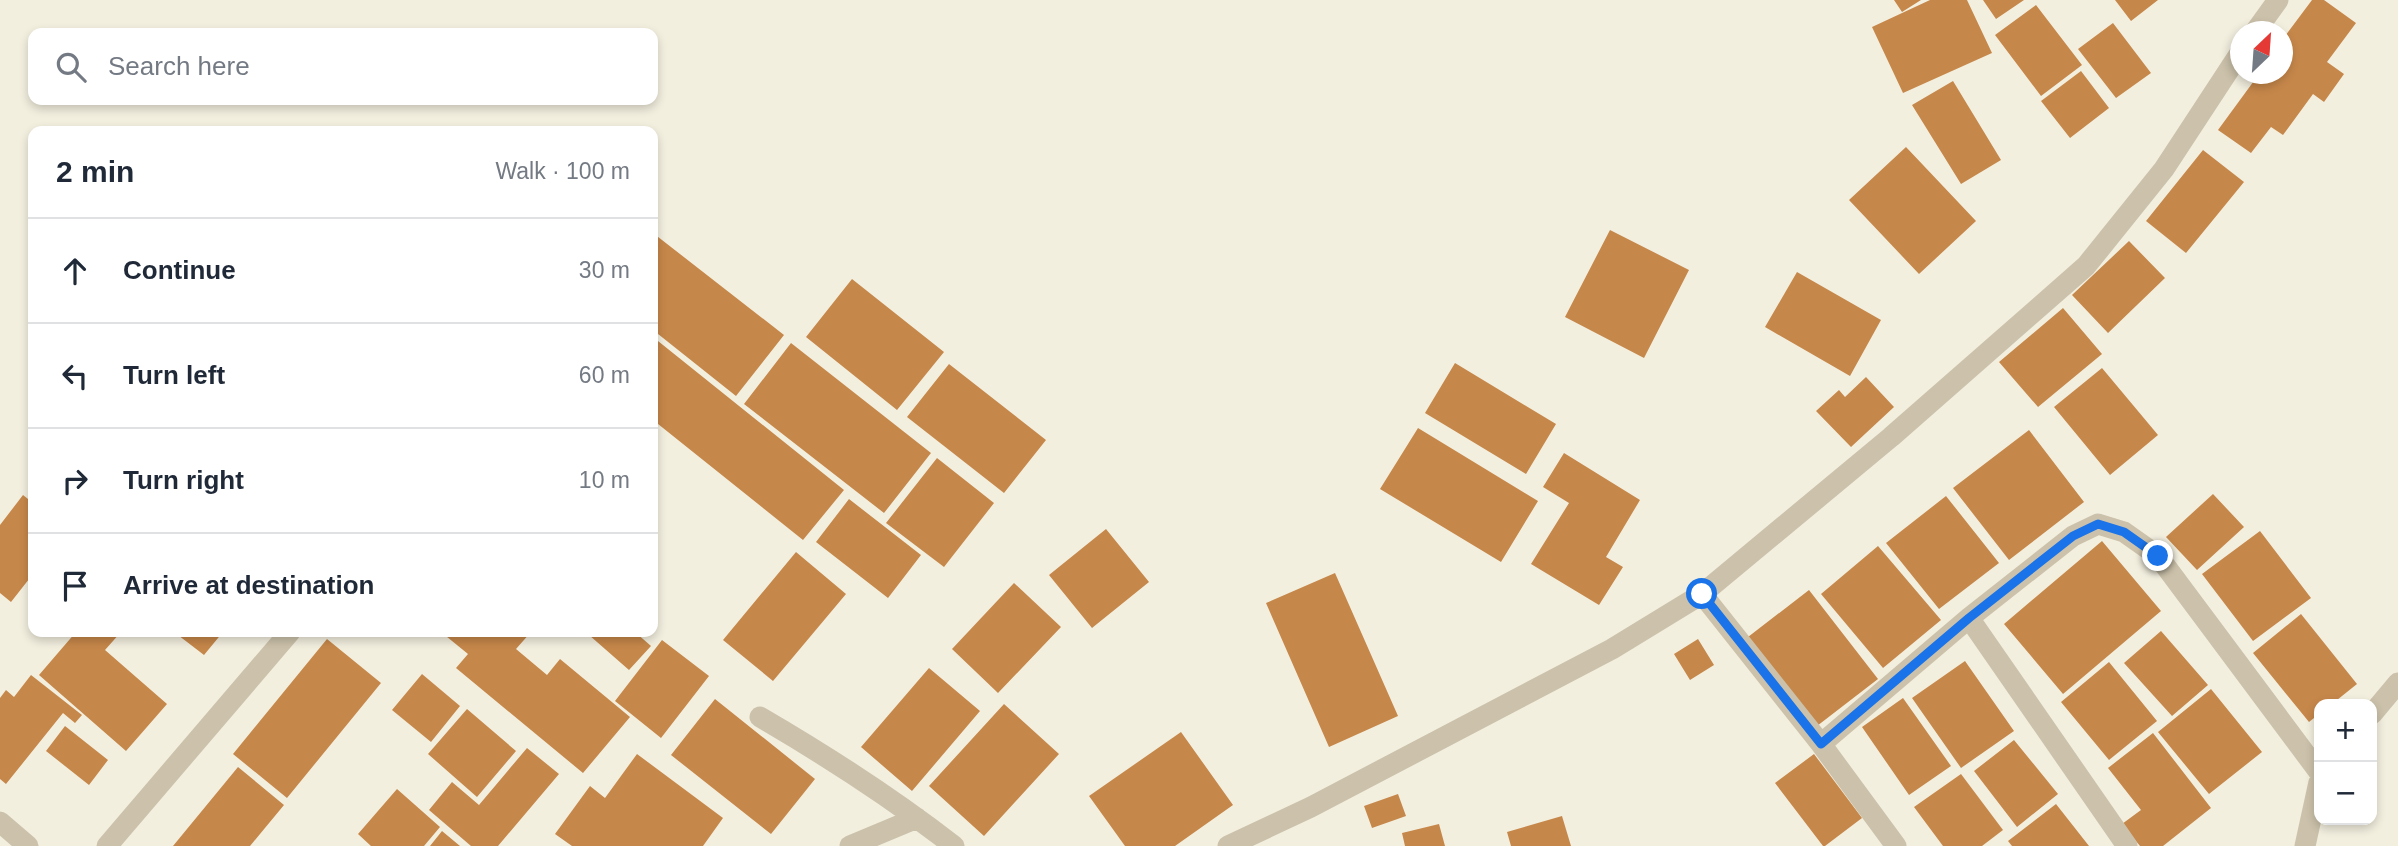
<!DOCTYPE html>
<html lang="en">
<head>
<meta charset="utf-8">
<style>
	body { margin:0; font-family:Helvetica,sans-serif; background:#f6f6f7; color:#1f2937 }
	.controls { position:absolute; right:21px; bottom:21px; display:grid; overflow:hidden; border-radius:14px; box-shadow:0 4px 10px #0003 }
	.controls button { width:63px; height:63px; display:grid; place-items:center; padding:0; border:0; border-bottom:2px solid #e0e1e3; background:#fff; color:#1f2937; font:35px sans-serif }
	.compass { position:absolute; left:2230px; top:21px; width:63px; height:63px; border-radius:50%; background:#fff; box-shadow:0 4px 10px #0003; rotate:25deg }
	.stop { position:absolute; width:21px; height:21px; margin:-16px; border:5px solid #1a73e8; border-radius:50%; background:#fff }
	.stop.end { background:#1a73e8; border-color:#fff; box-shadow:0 2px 7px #0008 }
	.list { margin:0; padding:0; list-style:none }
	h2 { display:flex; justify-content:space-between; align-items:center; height:91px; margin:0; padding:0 28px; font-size:30px }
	h2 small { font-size:23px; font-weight:400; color:#747a83 }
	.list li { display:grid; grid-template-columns:46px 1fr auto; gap:21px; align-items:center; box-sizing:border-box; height:105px; padding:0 28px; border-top:2px solid #e0e1e3 }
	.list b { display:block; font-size:26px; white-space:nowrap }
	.list em { font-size:23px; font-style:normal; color:#747a83 }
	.icon { flex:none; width:38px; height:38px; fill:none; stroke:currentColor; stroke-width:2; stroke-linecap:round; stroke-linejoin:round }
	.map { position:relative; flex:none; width:2398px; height:846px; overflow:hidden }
	.search { position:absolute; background:#fff; box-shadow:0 4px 10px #0003; left:28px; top:28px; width:630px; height:77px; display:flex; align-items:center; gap:18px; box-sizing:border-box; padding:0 24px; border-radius:14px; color:#747a83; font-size:26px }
	.panel { position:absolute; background:#fff; box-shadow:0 4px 10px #0003; left:28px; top:126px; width:630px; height:511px; border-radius:14px }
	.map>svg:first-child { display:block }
</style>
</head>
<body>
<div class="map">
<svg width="2398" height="846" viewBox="0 0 2398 846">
	<rect width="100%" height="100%" fill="#f3efdf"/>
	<path fill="#c6874a" d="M1894,0H1921L1902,12Z
		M1930,0H1967L1992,53L1903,93L1872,27Z
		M1983,0H2024L1996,19Z
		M2115,0H2158L2131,21Z
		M2312,0H2324L2356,23L2327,62L2344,74L2324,102L2313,94L2283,135L2271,127L2251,153L2218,130L2259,74H2282V40Z
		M2036,5L2082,65L2041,96L1995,35Z
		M2113,23L2151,73L2116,98L2078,49Z
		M2081,71L2109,108L2070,138L2041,101Z
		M1953,81L2001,160L1961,184L1912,105Z
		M1906,147L1976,221L1919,274L1849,200Z
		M2203,150L2244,182L2186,253L2146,221Z
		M1610,230L1689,270L1644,358L1565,317Z
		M653,233L784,335L736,396L653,330Z
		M2129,241L2165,278L2108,333L2072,295Z
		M1797,272L1881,320L1850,376L1765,327Z
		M852,279L944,352L897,410L806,337Z
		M2063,308L2102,354L2038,407L1999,362Z
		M653,337L844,490L803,540L653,420Z
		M791,343L931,453L884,513L744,404Z
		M1455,363L1556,424L1526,474L1425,413Z
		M949,364L1046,440L1004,493L907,417Z
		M2102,368L2158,435L2110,475L2054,407Z
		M1866,377L1894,407L1851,447L1816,411L1839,390L1845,397Z
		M1418,428L1538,501L1501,562L1380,489Z
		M2029,430L2084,502L2009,560L1953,488Z
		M1564,453L1640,500L1606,557L1623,567L1599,605L1531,564L1569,503L1543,487Z
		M937,458L994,503L944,567L886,523Z
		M2213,494L2244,527L2197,570L2166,537Z
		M23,495L33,503V574L11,602L0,593V525Z
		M1946,496L1999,563L1939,609L1886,543Z
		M849,499L921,555L888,598L816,542Z
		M1106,529L1149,582L1092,628L1049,575Z
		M2260,531L2311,598L2253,641L2202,574Z
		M2102,541L2161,611L2063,694L2004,624Z
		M1878,546L1941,620L1883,668L1821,594Z
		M796,552L846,594L773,681L723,640Z
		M1335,573L1398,716L1329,747L1266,603Z
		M1014,583L1061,627L998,693L952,649Z
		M1809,590L1878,679L1817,726L1748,637Z
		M2301,614L2357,684L2332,704H2319V714L2309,722L2253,653Z
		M2161,631L2208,685L2172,716L2124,663Z
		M76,632H121L105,650L167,704L126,751L39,675Z
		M174,632H223L204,655Z
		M441,632H531L516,649L547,675L560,659L630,717L583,773L456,668L468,654Z
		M592,632H635L651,646L629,670L589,635Z
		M327,639L381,683L287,798L233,754Z
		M1698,639L1714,665L1690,680L1674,654Z
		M662,640L709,676L661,738L615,701Z
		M1965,661L2014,731L1961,768L1912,698Z
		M2109,662L2157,721L2109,760L2061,702Z
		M929,668L980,711L912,791L861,747Z
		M422,674L460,706L431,742L392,710Z
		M31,675L82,715L75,723L63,713L6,784L0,779V698L6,690L14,697Z
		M2211,689L2262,752L2209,794L2158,732Z
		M1903,698L1951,766L1909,795L1862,727Z
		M715,699L815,779L771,834L671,755Z
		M1004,704L1059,754L984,836L929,786Z
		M467,709L516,751L477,797L428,754Z
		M65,726L108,760L89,785L46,751Z
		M1181,732L1233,805L1175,846H1125L1089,796Z
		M2153,733L2211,808L2163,846H2140L2122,824L2141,810L2108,768Z
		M2014,740L2058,794L2017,827L1974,771Z
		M527,748L559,774L498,846H471L429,810L452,782L479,805Z
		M637,754L723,818L703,846H572L555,834L590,786L605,798Z
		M1814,754L1862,818L1825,846H1823L1775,783Z
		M238,767L284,805L250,846H173Z
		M1961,774L2003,830L1982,846H1943L1914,807Z
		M397,789L440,827L424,846H371L358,834Z
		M1398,794L1406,816L1372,828L1364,806Z
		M2056,804L2089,846H2012L2008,841Z
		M1562,816L1571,846H1511L1507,832Z
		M1439,824L1445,846H1405L1402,833Z
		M442,831L460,846H430Z"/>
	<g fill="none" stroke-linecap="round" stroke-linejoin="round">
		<path stroke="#ccc2ab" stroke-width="21" d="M2255,32L2278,0
			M1702,594L1821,744L1896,846
			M1969,618L2127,846
			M2372,714L2398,683
			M760,717C827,756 892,798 954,846
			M1821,744L1969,618L2073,536L2098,524L2124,532L2158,556L2319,772
			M0,822L28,846
			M107,846L290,632
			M850,846L917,818
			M1228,846L1311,807L1612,649L1702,594L1891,437L2086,266L2164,169L2240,53
			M2305,846L2319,782"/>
	</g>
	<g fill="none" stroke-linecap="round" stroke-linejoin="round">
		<path stroke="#1a73e8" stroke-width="9" d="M1702,594L1821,744L1969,618L2073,536L2098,524L2124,532L2158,556"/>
	</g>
</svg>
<div class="controls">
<button>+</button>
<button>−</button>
</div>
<svg class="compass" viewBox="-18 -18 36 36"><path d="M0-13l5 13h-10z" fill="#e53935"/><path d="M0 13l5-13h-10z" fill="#747a83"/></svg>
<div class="stop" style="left:1702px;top:594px"></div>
<div class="stop end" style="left:2158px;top:556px"></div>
<div class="search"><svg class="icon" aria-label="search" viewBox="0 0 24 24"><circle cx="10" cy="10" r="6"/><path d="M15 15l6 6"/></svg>Search here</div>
<section class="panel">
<h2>2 min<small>Walk · 100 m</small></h2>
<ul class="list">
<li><svg class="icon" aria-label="ahead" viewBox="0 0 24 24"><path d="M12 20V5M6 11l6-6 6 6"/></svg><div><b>Continue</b></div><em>30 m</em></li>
<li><svg class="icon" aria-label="left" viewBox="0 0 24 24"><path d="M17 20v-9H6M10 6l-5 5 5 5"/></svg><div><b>Turn left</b></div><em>60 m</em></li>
<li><svg class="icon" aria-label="right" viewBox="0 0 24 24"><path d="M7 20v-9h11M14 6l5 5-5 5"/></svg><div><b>Turn right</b></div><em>10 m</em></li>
<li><svg class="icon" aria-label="arrive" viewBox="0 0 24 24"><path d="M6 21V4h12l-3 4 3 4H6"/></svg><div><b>Arrive at destination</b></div></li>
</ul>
</section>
</div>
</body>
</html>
